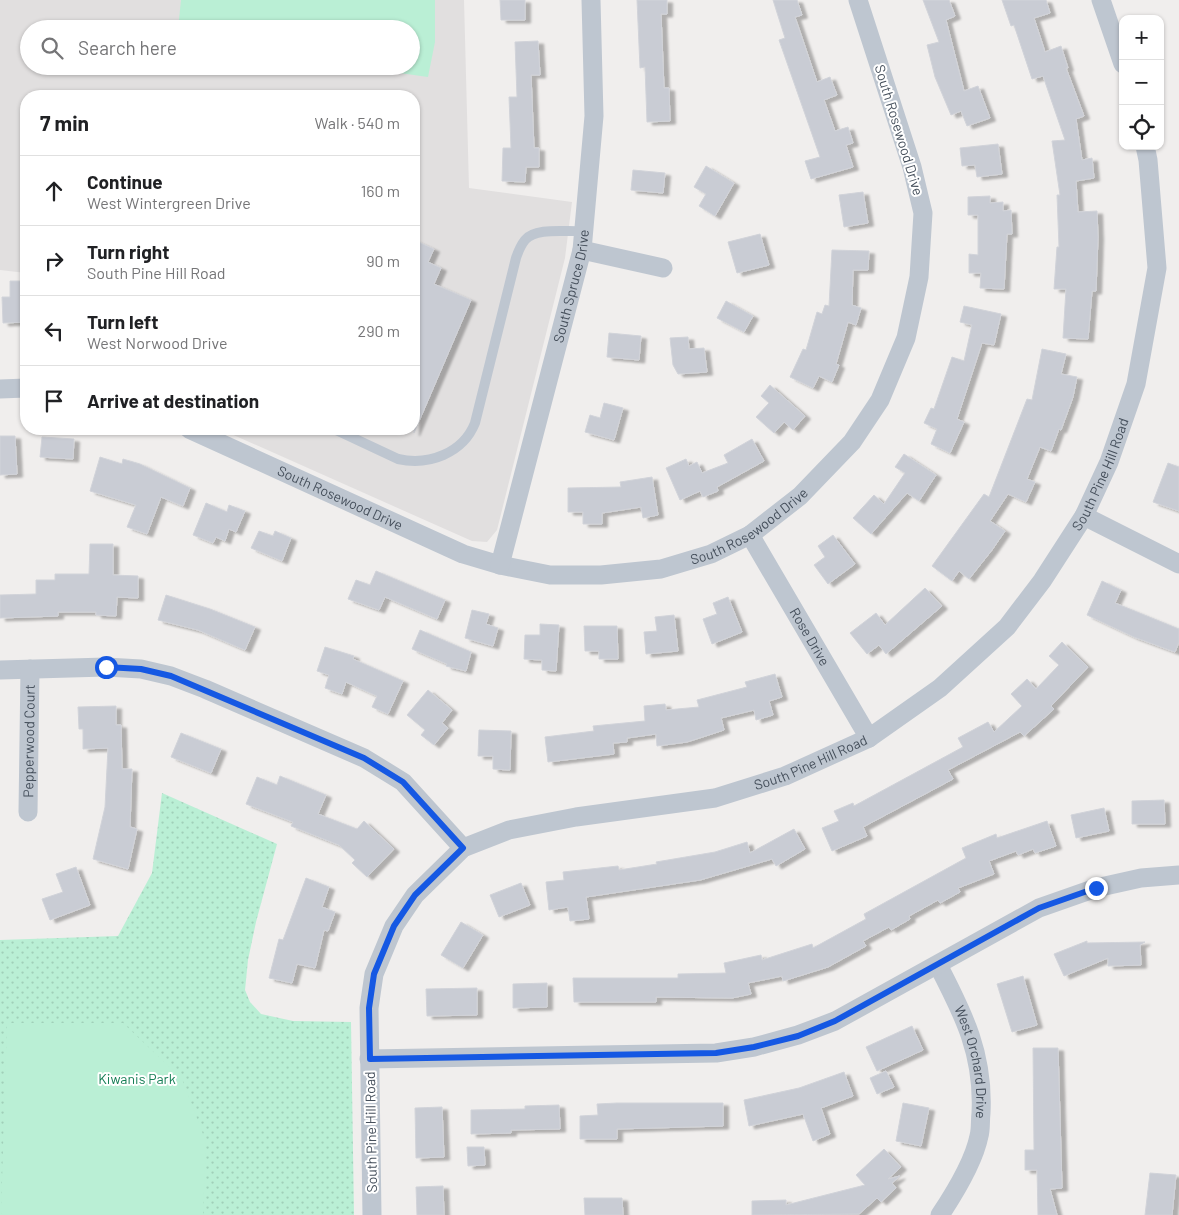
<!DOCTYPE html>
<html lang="en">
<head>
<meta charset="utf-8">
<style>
	body { margin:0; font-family:Barlow,sans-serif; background:#f2f2f2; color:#202124 }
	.controls { position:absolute; right:15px; top:15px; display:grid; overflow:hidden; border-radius:10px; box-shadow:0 1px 4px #0004 }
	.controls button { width:45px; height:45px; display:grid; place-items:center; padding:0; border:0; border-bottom:1px solid #e0e0e0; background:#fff; color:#202124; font:25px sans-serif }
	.stop { position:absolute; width:15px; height:15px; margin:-11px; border:4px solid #1558e3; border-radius:50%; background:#fff }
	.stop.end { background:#1558e3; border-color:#fff; box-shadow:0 1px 5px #0008 }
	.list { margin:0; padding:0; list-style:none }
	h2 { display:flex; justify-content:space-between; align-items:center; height:65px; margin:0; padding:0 20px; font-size:21px }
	h2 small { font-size:16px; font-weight:400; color:#757577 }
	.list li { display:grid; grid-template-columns:32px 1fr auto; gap:15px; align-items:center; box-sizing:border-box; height:70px; padding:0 20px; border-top:1px solid #e0e0e0 }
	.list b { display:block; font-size:19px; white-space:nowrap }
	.list p { margin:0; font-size:16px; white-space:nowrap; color:#757577 }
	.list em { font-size:16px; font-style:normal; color:#757577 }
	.icon { flex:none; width:28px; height:28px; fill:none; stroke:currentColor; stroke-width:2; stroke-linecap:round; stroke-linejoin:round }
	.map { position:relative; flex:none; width:1179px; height:1215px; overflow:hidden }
	.search { position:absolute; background:#fff; box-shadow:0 1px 4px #0004; left:20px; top:20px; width:400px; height:55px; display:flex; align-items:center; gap:12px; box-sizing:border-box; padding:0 18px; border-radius:28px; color:#757577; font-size:19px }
	.panel { position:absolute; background:#fff; box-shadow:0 1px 4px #0004; left:20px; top:90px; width:400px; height:345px; border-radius:20px }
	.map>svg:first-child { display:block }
</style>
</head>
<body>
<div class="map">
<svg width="1179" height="1215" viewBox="0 0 1179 1215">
	<defs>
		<pattern id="grass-dots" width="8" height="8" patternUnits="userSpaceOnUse" patternTransform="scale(1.25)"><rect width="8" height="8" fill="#baefd5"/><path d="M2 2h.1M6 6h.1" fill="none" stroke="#a1cfb9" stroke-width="1.8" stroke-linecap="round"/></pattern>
		<filter id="shadow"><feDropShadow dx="5.5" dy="3" stdDeviation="1" flood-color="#0004"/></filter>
	</defs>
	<rect width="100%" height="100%" fill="#f0eeed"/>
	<path fill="#e1dfdf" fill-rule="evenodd" d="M0,0H464L469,188L572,202L565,258L497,530L487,542L472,541L220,429H414V96H26V273L0,270ZM29,29H411V66H29Z"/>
	<path fill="url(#grass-dots)" d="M162,793L277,844L256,922L248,960L245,990L250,1002L261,1014L293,1021L351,1022L354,1215H0V940L118,936L152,873Z"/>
	<path fill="#baefd5" d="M181,0H435V42L428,77L350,66H411V29H178Z
		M7,1023H123L182,1079L206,1142L203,1215H3L1,1213Z"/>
	<path fill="#c9ccd4" stroke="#d1d3d9" filter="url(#shadow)" d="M500,0H525V20H501Z
		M637,0H667V14H661L664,88H669L670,121L647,122L645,67L640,68Z
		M773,0H797L802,15L795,17L817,82L830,77L837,95L824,100L835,131L848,127L853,143L846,145L853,167L811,179L805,161L820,157L779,40L785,38Z
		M923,0H949L955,16L946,20L964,91L978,86L990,118L967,126L961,111L951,115L935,77L927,45L939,42Z
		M1002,0H1046L1050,13L1034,18L1045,52L1061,46L1068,68H1066L1084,116L1076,119L1082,160L1092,158L1094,178L1076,181L1078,212L1097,211L1098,237L1096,291H1092L1088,339L1063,338L1066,289H1054L1057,247H1059L1057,195H1060L1052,141L1065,140L1043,76L1032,79L1014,25L1011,26Z
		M538,41L540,75H531L534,148H539V167H526L525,182L502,181L503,148H511L509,97H517L515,42Z
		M998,144L1002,174L977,177L975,165L962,166L960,148Z
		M706,166L734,183L715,216L699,206L706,194L694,187Z
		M633,170L665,173L663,193L631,190Z
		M863,192L868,223L844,227L839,195Z
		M990,196V203L1003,202V211L1011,210L1012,234H1007L1004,289L980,288L981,273H969V254L978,255V215H968V197Z
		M760,234L769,265L737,273L728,242Z
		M414,240L434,249L428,262L441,268L434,284L471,300L414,433Z
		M832,250L869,251L868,270H853L852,305L861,308L856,325L848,322L836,364L839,365L832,382L819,376L813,388L790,377L803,349L806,350L817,312L822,314L825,305L829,306Z
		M10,281H26V322L3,323L2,297H10Z
		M726,301L753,316L744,332L717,318Z
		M964,306L1001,314L994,345L982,343L957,419L964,422L950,453L931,444L937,429L924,423L931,408L934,409L952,357L964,361L972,325L960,322Z
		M609,333L641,336L639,360L607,357Z
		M688,337L689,349L704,348L707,372L678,374L673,365L670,338Z
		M1042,349L1066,354L1061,374L1077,377L1073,397L1061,430L1059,429L1051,451L1040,447L1027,479L1035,482L1026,502L1008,494L990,521L1005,531L992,550L969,579L959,571L952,581L932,566L984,494L989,497L1027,399L1032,400Z
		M770,385L805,416L793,430L784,422L774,433L756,417L769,403L761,396Z
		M604,403L623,408L614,440L585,432L590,415L600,418Z
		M0,436H15L17,474L0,475Z
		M42,437L74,439L73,459L40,457Z
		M752,439L764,461L717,487L718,491L703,497L700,491L680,500L666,468L686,459L689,466L697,462L702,473L728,463L724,455Z
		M904,454L936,475L919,501L907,493L871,534L853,518L874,495L884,504L905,473L895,467Z
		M100,457L122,464L123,459L140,464L190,488L183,506L161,497L147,534L127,527L136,505L90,491Z
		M1168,463L1179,467V511L1153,502Z
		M652,477L658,515L643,518L641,507L602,513V524H583V512H568V488L621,487L620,482Z
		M206,503L227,512L229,505L245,511L236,532L229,529L225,541L216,537L213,543L193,535Z
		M259,531L273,536L275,531L291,538L282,561L251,548Z
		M833,535L855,564L828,584L814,565L825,557L818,546Z
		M90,544H113V575L138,576V598L117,597L116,616L96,615V612H58V616L0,618V595L36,594V580H55V574H89Z
		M376,571L445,600L437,619L385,597L379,610L348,599L356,580L370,585Z
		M1102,581L1121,590L1115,603L1179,629V642L1175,652L1134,637L1087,615Z
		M925,588L942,606L886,654L879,645L867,654L850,633L876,613L885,625Z
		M166,595L210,609L255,627L245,650L198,630L158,620Z
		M728,597L742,632L712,644L703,619L717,614L713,603Z
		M472,610L489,614L486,624L498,628L493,646L465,638Z
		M674,615L678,651L646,654L644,632L657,631L655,617Z
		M540,624L559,625L556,671L542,670V660L524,659L525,635H540Z
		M584,626H617L618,659H599V651H585Z
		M420,630L471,652L466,671L446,666L447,664L412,649Z
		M1062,642L1088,667L1051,706L1054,709L1024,736L1020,732L948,770L953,779L863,827L867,836L832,851L822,828L839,821L834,811L853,803L854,806L963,747L958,738L988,722L994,732L1022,706L1011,694L1027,679L1036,689L1059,665L1049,656Z
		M325,647L354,656L353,659L403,681L388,714L372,707L377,696L346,682L342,694L325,688L329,675L317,671Z
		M775,674L782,697L769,701L773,715L756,720L754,710L721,718L724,730L687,742L657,746L656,734L627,738V742L613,743L614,754L548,762L545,737L594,731L593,726L645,721L644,706L665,704L666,710L699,707L697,700L747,687L745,682Z
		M428,690L452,710L442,723L448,728L434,745L421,735L425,730L407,715Z
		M116,706V725H121L122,769H132L130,827L137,829L128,869L93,859L105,807L108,748L83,749V729H79L78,707Z
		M479,730L511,731L510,770L493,769V756H478Z
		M181,733L221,749L211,773L171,757Z
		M280,776L326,795L318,814L357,829L364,821L394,849L367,877L352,863L355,860L339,845L291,826L293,822L246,804L257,777L277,785Z
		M1164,800L1165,824H1132V801Z
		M1104,808L1109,831L1076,838L1071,815Z
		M1047,821L1056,846L1035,853L1033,849L1018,855L1016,851L989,861L994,874L958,888L960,892L940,903L938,900L909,916L910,919L891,930L889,927L863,941L866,946L828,967L783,981L782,976L748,983L751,994L732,998L656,997V1002H574L573,978H678V974L726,973L724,963L761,955L762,960L812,944L813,948L866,919L864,914L966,858L962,848L996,834L997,838Z
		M794,829L805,849L776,866L772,859L700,880L586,897L589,919L570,921L568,907L549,910L546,882L564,880L563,872L618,866L619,870L657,864L656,862L715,852L747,842L750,853Z
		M76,867L90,905L50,920L42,899L63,892L56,874Z
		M306,878L329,887L322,907L335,912L328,931L324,930L315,968L297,964L292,983L269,978L279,939L283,940Z
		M521,883L530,905L499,917L490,895Z
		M461,922L483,935L463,968L441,955Z
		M1087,941V943L1145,942L1140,945L1141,965L1108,966V958L1064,976L1054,954Z
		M1023,976L1037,1025L1012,1032L997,984Z
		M547,983V1007L513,1008V984Z
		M477,988V1015L427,1016L426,989Z
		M912,1026L923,1050L877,1071L866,1047Z
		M1033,1048H1058L1062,1188L1050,1189L1057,1215H1038L1037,1170H1025V1150H1034Z
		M886,1071L894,1087L877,1094L870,1078Z
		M844,1072L853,1096L821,1108L830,1134L813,1141L803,1114L749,1126L744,1100L799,1088Z
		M617,1103H723V1126L617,1129V1139H580V1116L598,1115L597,1104Z
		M903,1103L929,1108L921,1146L896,1141Z
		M559,1105L560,1129L511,1130V1133L471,1134V1110L525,1109V1106Z
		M442,1107L444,1157L416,1158L415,1108Z
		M467,1147H484L485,1165L468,1166Z
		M884,1149L901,1167L888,1179L900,1176L892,1183L896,1188L881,1202L877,1198L859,1214L752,1215V1201L786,1200V1205L865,1185L856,1175Z
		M1150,1173L1176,1175L1172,1215H1145Z
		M443,1186L444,1215H417L416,1187Z
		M584,1198H622L623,1215H585Z"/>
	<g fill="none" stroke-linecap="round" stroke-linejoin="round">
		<path stroke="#bec6d0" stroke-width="10" d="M334,429L398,459C429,466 463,453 475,423L516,258C518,252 521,245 525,240C535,227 566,232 582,231"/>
		<g stroke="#bec6d0" stroke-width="19">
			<path d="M1101,0L1123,64"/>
			<path d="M582,250L663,268"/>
			<path d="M0,389L26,388"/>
			<path id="s1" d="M189,429L463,554L500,565L550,575H601L661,569L711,554L750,535L800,496L852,442L880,400L906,338L919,277L923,213L912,167L858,0"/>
			<path d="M1084,516L1179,564"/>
			<path id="s2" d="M750,535L869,738"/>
			<path id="s3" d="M500,565L582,250L594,116L591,0"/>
			<path d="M0,670L106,667L141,669L171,676L205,689L364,758L403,782L463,848"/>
			<path id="s4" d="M28,812L30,669"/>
			<path id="s5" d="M938,965C964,1015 984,1055 981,1113C980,1121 981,1129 979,1136C974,1161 954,1194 940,1215"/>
			<path d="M369,1059L716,1053L754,1047L798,1035L835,1021L1039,908L1096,888L1141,878L1179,875"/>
			<path id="s6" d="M372,1215L369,1008L374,974L394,926L415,895L463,848L509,830L576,817L715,798L785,776L869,738L940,688L1007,627L1042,581L1084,516L1109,462L1136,384L1157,268L1148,160L1145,146"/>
		</g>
	</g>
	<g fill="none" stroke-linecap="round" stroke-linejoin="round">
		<path stroke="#1558e3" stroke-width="6" d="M106,667L141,669L171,676L364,758L403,782L463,848L415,895L394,926L374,974L369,1008L370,1059L716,1053L754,1047L798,1036L835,1021L1039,908L1096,888"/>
	</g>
	<g text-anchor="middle" stroke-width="4" stroke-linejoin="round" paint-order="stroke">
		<g font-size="14" fill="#454f5b" stroke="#fff">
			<text transform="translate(899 130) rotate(73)" y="5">South Rosewood Drive</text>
			<text dy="5" stroke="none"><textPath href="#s3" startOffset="288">South Spruce Drive</textPath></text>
			<text dy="5" stroke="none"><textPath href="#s6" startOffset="1179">South Pine Hill Road</textPath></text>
			<text dy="5" stroke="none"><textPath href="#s1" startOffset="166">South Rosewood Drive</textPath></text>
			<text dy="5" stroke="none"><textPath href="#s1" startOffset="601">South Rosewood Drive</textPath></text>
			<text dy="5" stroke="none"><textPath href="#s2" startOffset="118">Rose Drive</textPath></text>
			<text dy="5" stroke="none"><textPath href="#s4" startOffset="71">Pepperwood Court</textPath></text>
			<text dy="5" stroke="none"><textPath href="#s6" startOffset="758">South Pine Hill Road</textPath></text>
			<text dy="5" stroke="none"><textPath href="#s5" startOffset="104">West Orchard Drive</textPath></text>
			<text transform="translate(371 1132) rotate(-91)" y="5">South Pine Hill Road</text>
		</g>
		<g font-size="14" fill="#157e55" stroke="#fff">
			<text x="137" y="1084">Kiwanis Park</text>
		</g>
	</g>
</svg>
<div class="controls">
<button>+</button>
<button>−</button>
<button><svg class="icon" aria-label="locate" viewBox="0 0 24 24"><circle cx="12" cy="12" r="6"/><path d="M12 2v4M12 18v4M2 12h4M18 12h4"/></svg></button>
</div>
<div class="stop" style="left:106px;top:667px"></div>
<div class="stop end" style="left:1096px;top:888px"></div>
<div class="search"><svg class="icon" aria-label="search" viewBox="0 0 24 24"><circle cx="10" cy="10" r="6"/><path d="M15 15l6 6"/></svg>Search here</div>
<section class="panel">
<h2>7 min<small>Walk · 540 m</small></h2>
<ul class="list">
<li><svg class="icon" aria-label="ahead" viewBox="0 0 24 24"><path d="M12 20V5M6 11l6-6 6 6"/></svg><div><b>Continue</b><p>West Wintergreen Drive</p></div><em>160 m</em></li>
<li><svg class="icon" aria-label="right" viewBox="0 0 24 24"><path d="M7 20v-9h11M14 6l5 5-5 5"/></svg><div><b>Turn right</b><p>South Pine Hill Road</p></div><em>90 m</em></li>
<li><svg class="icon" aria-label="left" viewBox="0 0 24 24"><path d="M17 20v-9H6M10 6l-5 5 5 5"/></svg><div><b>Turn left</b><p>West Norwood Drive</p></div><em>290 m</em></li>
<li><svg class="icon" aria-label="arrive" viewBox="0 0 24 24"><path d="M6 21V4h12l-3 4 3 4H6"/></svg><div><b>Arrive at destination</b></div></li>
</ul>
</section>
</div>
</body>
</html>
